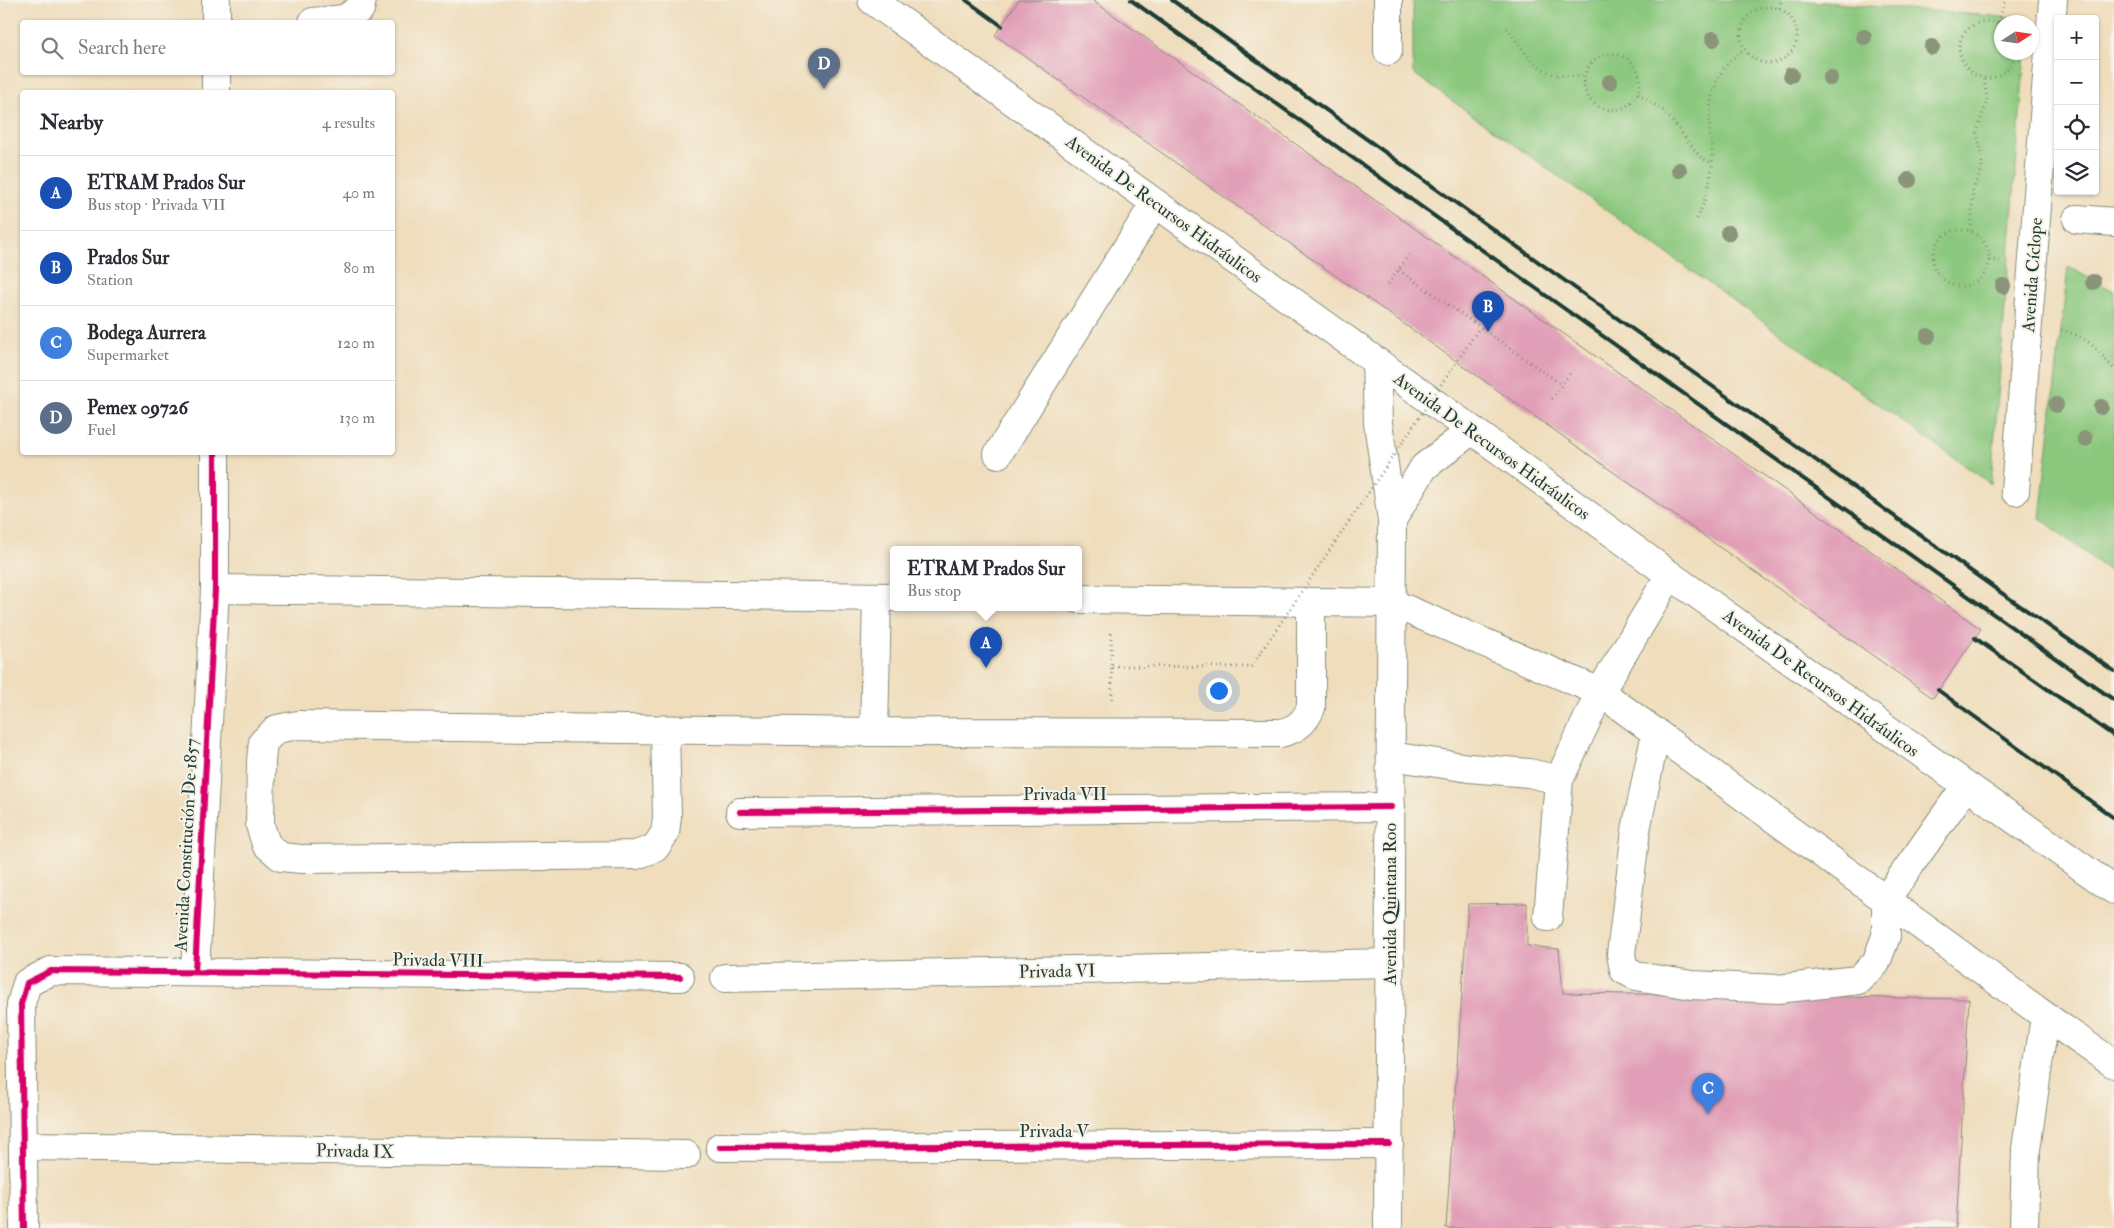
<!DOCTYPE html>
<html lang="en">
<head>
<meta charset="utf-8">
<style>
	body { margin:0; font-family:"IM FELL Double Pica",serif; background:#f2f2f3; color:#2b2b33 }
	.controls { position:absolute; right:15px; top:15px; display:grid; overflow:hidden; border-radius:5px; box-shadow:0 1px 4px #0004 }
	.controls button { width:45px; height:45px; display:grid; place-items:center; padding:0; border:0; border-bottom:1px solid #e1e1e2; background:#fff; color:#2b2b33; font:25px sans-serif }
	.compass { position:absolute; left:1994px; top:15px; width:45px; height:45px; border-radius:50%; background:#fff; box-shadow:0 1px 4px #0004; rotate:78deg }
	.you { position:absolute; left:1218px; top:690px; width:18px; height:18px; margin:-12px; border:4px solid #fff; border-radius:50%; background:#1a73e8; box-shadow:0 0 0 8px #1a73e833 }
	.badge { display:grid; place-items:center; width:32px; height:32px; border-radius:50%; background:#ea580c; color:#fff; font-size:16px; font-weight:700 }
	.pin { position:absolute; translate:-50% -41px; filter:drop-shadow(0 1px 2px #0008) }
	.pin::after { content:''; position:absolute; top:26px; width:18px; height:15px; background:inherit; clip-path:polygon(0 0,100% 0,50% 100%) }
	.popup { position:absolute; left:890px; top:546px; width:192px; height:65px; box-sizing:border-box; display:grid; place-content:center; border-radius:5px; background:#fff; filter:drop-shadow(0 1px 4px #0005); font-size:16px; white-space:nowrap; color:#7c7c81 }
	.popup b { font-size:19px; color:#2b2b33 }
	.popup::after { content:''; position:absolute; left:50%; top:100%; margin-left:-10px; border:10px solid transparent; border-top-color:#fff }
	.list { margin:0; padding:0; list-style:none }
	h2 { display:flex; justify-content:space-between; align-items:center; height:65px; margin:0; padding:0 20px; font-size:21px }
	h2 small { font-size:16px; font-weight:400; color:#7c7c81 }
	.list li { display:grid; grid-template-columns:32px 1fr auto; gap:15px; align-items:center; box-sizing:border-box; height:75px; padding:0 20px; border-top:1px solid #e1e1e2 }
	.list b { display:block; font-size:19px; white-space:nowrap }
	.list p { margin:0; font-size:16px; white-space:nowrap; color:#7c7c81 }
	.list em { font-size:16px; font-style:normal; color:#7c7c81 }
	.icon { flex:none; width:28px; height:28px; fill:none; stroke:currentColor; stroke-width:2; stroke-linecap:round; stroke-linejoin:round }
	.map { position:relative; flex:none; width:2114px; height:1228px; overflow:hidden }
	.search { position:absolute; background:#fff; box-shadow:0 1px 4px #0004; left:20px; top:20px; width:375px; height:55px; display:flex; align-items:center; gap:12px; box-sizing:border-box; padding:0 18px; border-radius:5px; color:#7c7c81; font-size:19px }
	.panel { position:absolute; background:#fff; box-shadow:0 1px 4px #0004; left:20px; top:90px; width:375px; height:365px; border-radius:5px }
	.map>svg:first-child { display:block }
</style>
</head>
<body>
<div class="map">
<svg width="2114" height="1228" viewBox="0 0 2114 1228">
	<rect width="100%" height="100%" fill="#f7f3e8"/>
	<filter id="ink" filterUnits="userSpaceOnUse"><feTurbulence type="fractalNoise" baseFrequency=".02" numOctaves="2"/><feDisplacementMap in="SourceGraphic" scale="10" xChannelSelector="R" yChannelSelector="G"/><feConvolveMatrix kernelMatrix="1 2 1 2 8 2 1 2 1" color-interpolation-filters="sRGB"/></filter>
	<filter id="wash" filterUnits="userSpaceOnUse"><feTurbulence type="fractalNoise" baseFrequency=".0096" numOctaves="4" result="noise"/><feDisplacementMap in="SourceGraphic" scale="20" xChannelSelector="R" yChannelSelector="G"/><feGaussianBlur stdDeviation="1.12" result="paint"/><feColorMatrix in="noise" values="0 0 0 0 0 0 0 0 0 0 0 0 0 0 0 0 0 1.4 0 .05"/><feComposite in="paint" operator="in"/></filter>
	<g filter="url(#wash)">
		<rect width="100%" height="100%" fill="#efddbc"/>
		<path fill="#8bc87e" stroke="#558259" d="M1413,0H1799L2028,19L2027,22H2002V52L2025,53L1991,484L1413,73Z
			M2068,267L2114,291V575L2040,518Z"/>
		<g id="blocks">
			<path fill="#e19eb7" d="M1019,0H1092L1981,629L1933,698L995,35Z
				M1527,903V946L1559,949L1563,993L1969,999L1956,1228H1446L1468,904Z"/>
		</g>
	</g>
	<g filter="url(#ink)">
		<use href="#blocks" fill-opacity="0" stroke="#878d78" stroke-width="1"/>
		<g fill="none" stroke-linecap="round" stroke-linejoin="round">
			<defs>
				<path id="minor" d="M216,0V22
					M313,22L344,19L360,9L362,0
					M1388,51V0
					M216,92V72
					M2077,219L2114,222
					M998,454L1155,203
					M2015,491L2053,0
					M1670,575L1600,692L2045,1016L2114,1064
					M215,589L894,597
					M1078,599L1392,603L1600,692L1559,780L1529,773L1469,768L1391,756
					M665,730L667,817L665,833L655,848L636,855L301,859L281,857L266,844L260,825L261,761L263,742L277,729L298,725L874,732L1281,733C1297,729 1304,723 1311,708V602
					M874,732L877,597
					M1656,732L1636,830L1621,954L1624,970L1636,976L1692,985L1778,989L1858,980L1876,963L1886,936V899L1966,786
					M740,812L1391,807
					M1548,917L1559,780
					M195,972L215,589V452
					M725,978L1390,963
					M24,1146L686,1155
					M720,1147L1389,1144
					M24,1228L21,1004L27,983L51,971L680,977
					M2024,1228L2026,1149L2045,1016"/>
				<path id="major" d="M872,0L1472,430L1670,575L2114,890
					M1376,361L1378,423L1392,520L1388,1228
					M1392,520L1424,467L1472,430"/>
			</defs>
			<use href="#minor" stroke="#878d78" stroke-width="30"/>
			<use href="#major" stroke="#878d78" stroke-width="30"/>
			<path stroke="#878d78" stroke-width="3" stroke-dasharray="1 4" stroke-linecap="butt" d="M1741 35a28 28 0 1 1 56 0a28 28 0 1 1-56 0Z
				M1779,8L1781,0
				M1998,22L2006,0
				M2002,25C1994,20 1983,20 1975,24C1933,47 1985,108 2014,60
				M1507,28C1518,43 1530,63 1548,72C1558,77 1572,76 1584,76
				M1584 82a28 28 0 1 1 56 0a28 28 0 1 1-56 0Z
				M1638,93L1666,113L1701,158L1712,163
				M1697,219C1705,201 1711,183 1712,164C1713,154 1711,143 1710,133C1708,97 1714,71 1744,49
				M1933 258a28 28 0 1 1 56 0a28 28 0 1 1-56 0Z
				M1971,231L1973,189L1982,169V157L1977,132L1987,101L1984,78
				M1989,260L2001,261
				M1399,270L1562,385
				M1388,284L1409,255
				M2061,330C2089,337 2095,348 2114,369
				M1552,399L1572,370
				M1111,633L1112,701
				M1112,666L1251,667"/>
			<use href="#minor" stroke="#fff" stroke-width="28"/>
			<use href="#major" stroke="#fff" stroke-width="28"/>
			<path stroke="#1f3d34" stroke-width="4" d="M966,0L1002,26
				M1131,0L2114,700
				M1172,0L2003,594L2114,671
				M1975,638L2114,736
				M1938,690L2114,818"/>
			<path stroke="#878d78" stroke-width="3" stroke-dasharray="1 4" stroke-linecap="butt" d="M1251,667L1480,327"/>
			<defs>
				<path id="cycleway" d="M740,812L1391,807
					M195,972L215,589V452
					M720,1147L1389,1144
					M24,1228L21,1004L27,983L51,971L680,977"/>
			</defs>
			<use href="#cycleway" stroke="#f7f3e8" stroke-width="9"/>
			<use href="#cycleway" stroke="#d6006c" stroke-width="6"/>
		</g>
		<g fill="#899479">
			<circle cx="1864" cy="37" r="8"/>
			<circle cx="1713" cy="39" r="8"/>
			<circle cx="1932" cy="47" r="8"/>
			<circle cx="1791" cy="75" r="8"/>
			<circle cx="1830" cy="78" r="8"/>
			<circle cx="1610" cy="82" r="8"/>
			<circle cx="1679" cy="170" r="8"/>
			<circle cx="1909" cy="180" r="8"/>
			<circle cx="1728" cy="233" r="8"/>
			<circle cx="2093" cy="282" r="8"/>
			<circle cx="2003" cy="286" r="8"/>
			<circle cx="1928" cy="336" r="8"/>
			<circle cx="2056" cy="405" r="8"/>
			<circle cx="2101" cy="407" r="8"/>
			<circle cx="2085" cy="439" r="8"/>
		</g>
	</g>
	<g text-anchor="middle" stroke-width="4" stroke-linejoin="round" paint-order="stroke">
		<g font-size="18" fill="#1f3d34" stroke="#f7f3e8">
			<text transform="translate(1164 209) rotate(36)" y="6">Avenida De Recursos Hidráulicos</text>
			<text transform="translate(2032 275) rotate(-86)" y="6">Avenida Cíclope</text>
			<text transform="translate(1492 446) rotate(36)" y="6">Avenida De Recursos Hidráulicos</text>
			<text transform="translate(1821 683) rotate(36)" y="6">Avenida De Recursos Hidráulicos</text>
			<text x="1065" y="800">Privada VII</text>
			<text transform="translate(186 845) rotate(-87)" y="6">Avenida Constitución De 1857</text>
			<text transform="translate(1390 904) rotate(-90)" y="6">Avenida Quintana Roo</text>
			<text transform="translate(438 960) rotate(1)" y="6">Privada VIII</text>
			<text transform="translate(1057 971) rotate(-1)" y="6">Privada VI</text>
			<text x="1054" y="1137">Privada V</text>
			<text transform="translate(355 1151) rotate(1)" y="6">Privada IX</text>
		</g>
	</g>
</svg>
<div class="controls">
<button>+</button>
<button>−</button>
<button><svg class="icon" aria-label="locate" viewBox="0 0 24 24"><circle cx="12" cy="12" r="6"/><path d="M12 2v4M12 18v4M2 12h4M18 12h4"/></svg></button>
<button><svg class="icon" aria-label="layers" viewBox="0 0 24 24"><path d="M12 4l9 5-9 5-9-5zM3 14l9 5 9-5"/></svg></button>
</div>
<svg class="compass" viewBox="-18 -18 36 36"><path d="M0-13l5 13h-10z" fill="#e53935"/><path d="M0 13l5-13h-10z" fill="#7c7c81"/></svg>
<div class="you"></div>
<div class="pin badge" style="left:986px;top:668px;background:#1a4fb4">A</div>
<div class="popup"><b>ETRAM Prados Sur</b>Bus stop</div>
<div class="pin badge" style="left:1488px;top:332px;background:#1a4fb4">B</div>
<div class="pin badge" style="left:1708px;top:1114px;background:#3f7fe0">C</div>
<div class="pin badge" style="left:824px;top:89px;background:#5c6f8a">D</div>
<div class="search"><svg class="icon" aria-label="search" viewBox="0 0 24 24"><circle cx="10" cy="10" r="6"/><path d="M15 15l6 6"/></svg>Search here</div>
<section class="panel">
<h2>Nearby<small>4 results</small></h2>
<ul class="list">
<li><span class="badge" style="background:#1a4fb4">A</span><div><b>ETRAM Prados Sur</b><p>Bus stop · Privada VII</p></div><em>40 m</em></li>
<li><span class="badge" style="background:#1a4fb4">B</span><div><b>Prados Sur</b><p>Station</p></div><em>80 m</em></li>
<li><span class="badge" style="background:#3f7fe0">C</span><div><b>Bodega Aurrera</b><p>Supermarket</p></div><em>120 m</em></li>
<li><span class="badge" style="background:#5c6f8a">D</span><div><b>Pemex 09726</b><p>Fuel</p></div><em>130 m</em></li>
</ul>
</section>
</div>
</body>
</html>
